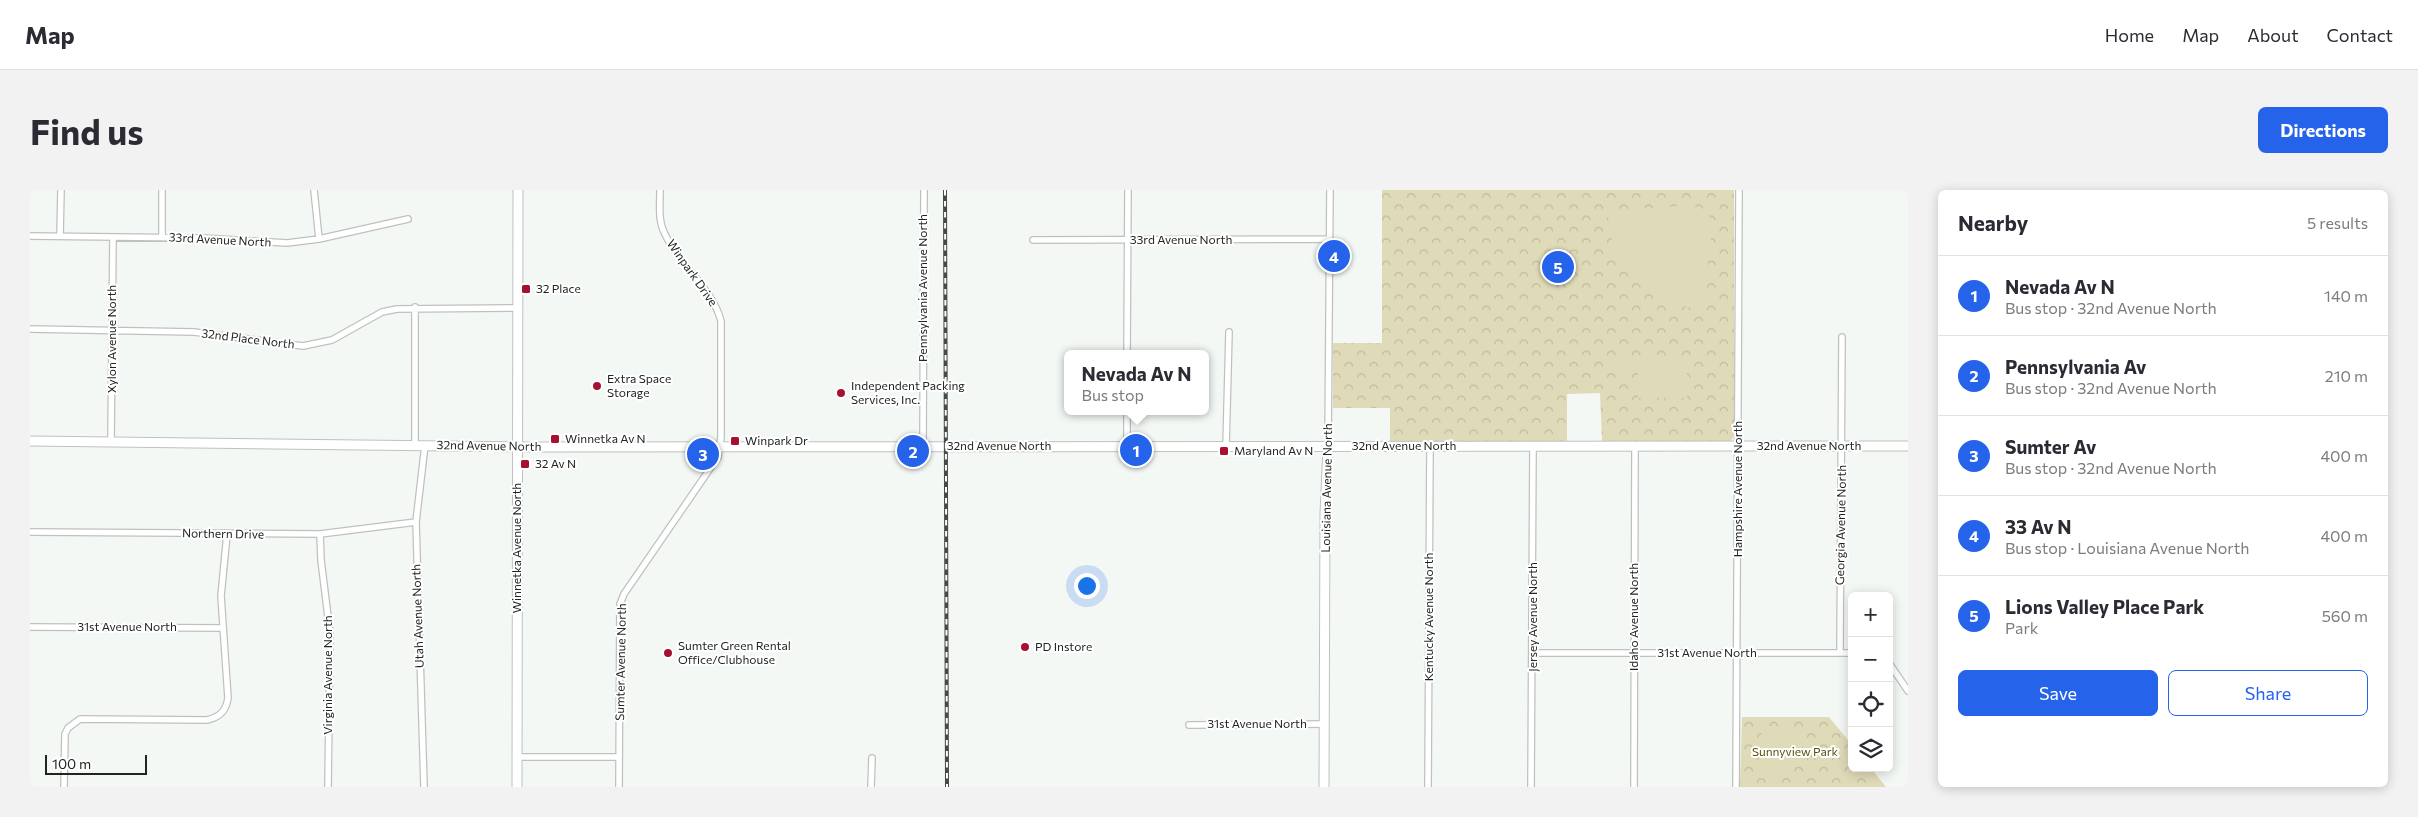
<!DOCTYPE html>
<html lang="en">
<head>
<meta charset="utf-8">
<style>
	body { margin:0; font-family:Commissioner,sans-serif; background:#f2f2f3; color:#2b2b33 }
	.controls { position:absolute; right:15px; bottom:15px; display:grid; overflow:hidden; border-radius:8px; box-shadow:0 2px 12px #0003 }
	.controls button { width:45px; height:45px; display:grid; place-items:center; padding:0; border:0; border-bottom:1px solid #e1e1e2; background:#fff; color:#2b2b33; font:25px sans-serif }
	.scale { position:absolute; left:15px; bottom:12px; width:102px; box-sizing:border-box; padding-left:5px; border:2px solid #222423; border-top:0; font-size:14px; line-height:18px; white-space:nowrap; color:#222423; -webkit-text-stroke:4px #fff; paint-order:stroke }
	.you { position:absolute; left:1056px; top:395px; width:18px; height:18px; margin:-12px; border:4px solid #fff; border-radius:50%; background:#1a73e8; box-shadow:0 0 0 8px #1a73e833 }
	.badge { display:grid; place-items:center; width:32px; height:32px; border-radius:50%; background:#2563eb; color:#fff; font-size:16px; font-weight:700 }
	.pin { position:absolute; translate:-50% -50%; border:2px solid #fff; box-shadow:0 1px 5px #0006 }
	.popup { position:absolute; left:1034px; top:160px; width:145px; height:65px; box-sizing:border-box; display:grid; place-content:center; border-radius:8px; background:#fff; filter:drop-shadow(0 1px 4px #0005); font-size:16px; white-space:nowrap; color:#7c7c81 }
	.popup b { font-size:19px; color:#2b2b33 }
	.popup::after { content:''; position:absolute; left:50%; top:100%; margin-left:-10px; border:10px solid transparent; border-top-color:#fff }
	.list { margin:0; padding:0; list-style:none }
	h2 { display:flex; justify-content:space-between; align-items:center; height:65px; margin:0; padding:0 20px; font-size:21px }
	h2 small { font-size:16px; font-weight:400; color:#7c7c81 }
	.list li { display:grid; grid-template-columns:32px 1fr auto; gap:15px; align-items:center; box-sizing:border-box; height:80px; padding:0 20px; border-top:1px solid #e1e1e2 }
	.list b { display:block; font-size:19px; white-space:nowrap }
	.list p { margin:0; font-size:16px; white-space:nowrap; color:#7c7c81 }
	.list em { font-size:16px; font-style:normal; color:#7c7c81 }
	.actions { display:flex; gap:10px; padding:15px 20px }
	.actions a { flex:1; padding:11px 0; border:1px solid #2563eb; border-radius:8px; text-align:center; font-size:18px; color:#2563eb }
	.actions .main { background:#2563eb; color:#fff }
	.icon { flex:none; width:28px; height:28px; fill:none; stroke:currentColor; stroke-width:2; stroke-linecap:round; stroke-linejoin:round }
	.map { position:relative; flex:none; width:1878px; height:597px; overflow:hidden; border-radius:8px }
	header { display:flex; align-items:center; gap:30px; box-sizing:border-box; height:70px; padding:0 25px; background:#fff; border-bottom:1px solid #e1e1e2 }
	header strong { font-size:24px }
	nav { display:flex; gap:28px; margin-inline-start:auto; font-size:18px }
	.intro { display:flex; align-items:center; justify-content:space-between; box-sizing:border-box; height:120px; padding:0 30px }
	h1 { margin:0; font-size:35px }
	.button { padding:12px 22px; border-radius:8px; background:#2563eb; color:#fff; font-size:18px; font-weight:700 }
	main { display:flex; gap:30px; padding:0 30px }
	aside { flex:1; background:#fff; border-radius:8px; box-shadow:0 2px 12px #0003 }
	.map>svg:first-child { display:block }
</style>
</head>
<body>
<header>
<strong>Map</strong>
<nav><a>Home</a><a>Map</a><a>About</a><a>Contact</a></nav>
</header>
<div class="intro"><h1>Find us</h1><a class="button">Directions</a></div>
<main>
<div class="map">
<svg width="1878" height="597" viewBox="0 0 1878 597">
	<defs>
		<pattern id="forest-crowns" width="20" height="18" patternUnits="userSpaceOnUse" patternTransform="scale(1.25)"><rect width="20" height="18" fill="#dfdab8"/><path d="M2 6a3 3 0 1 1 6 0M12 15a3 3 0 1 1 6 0" fill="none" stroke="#bfbb9e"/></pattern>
	</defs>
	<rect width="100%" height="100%" fill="#f4f8f5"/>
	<path fill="url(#forest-crowns)" d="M1352,0H1704V246L1701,251H1572L1570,203L1537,204V251H1360V218H1303V153H1352Z
		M1712,527H1799L1822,555V578H1841L1856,597H1710Z"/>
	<path fill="#dfdab8" d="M1649,16L1671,17L1680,27L1681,48L1672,119C1615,114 1579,79 1578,21Z
		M1586,160H1601L1600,185H1586Z
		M1608,170H1657V208H1608Z
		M1739,536L1778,538C1771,571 1761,577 1731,589V544Z"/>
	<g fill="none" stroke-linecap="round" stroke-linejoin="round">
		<defs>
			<path id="street" d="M132,0V47
				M284,0L289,49
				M0,46L173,48L257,53L289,49L378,29
				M30,46L31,0
				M1003,50L1299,49
				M0,139L164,142L273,156L302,150L352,122L367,119L488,118
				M1097,164L1098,0
				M81,252L83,47
				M385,255V117
				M893,256L894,0
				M1097,257V221
				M1196,257L1199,142
				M1298,257L1300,0
				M0,342L290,344L386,332
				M290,344L291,370L300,443L298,597
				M0,437L193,438
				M1810,462L1812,147
				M1503,463H1822
				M1859,473L1878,501
				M1159,535L1294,534
				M487,567H589
				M34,597L35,544L38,538L50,529L177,530C190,527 196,521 198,508L191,406L197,344
				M394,597L386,332L395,255
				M589,597L590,414L594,404L688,267L691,247V131C682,97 648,74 634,42C628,30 630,14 630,0
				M841,597L842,568
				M1398,597L1400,256
				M1501,597L1503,256
				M1604,597L1605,256
				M1706,597L1709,0"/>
			<path id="secondary" d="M0,251L497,257L1878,256
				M487,597L488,0
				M1294,597L1295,323L1298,257"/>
		</defs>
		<use href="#street" stroke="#bec2bf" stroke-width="8"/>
		<use href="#secondary" stroke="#bec2bf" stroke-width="11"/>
		<use href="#street" stroke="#fff" stroke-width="5.5"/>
		<use href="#secondary" stroke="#fff" stroke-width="9"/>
		<defs>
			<path id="rail" d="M915,0L917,597"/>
		</defs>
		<use href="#rail" stroke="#464947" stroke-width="4"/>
		<use href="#rail" stroke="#fff" stroke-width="2" stroke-dasharray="5.5" stroke-linecap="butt"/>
	</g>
	<g fill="#a81030" stroke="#fff" stroke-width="2">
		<rect x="491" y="94" width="10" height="10" rx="2.5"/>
		<circle cx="567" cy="196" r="5"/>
		<circle cx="811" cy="203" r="5"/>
		<rect x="520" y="244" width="10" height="10" rx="2.5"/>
		<rect x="700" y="246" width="10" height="10" rx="2.5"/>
		<rect x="1189" y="256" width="10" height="10" rx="2.5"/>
		<rect x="490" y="269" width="10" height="10" rx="2.5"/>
		<circle cx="995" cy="457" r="5"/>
		<circle cx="638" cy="463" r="5"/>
	</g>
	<g text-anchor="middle" stroke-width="4" stroke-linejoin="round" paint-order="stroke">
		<g font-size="12" fill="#222423" stroke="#fff">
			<text transform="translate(190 50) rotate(3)" y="4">33rd Avenue North</text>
			<text x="1151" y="54">33rd Avenue North</text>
			<text transform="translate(662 83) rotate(55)" y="4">Winpark Drive</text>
			<text transform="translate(893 98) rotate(-90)" y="4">Pennsylvania Avenue North</text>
			<text transform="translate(82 149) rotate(-90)" y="4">Xylon Avenue North</text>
			<text transform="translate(218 149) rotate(7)" y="4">32nd Place North</text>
			<text transform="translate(459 256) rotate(1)" y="4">32nd Avenue North</text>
			<text x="969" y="260">32nd Avenue North</text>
			<text x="1374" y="260">32nd Avenue North</text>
			<text x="1779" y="260">32nd Avenue North</text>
			<text transform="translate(1297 298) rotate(-89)" y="4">Louisiana Avenue North</text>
			<text transform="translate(1708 299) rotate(-90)" y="4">Hampshire Avenue North</text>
			<text transform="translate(1811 335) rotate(-89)" y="4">Georgia Avenue North</text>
			<text transform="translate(193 344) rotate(1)" y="4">Northern Drive</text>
			<text transform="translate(487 358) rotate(-90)" y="4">Winnetka Avenue North</text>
			<text transform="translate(388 426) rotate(-92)" y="4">Utah Avenue North</text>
			<text transform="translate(1399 427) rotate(-90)" y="4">Kentucky Avenue North</text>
			<text transform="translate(1503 427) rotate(-90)" y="4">Jersey Avenue North</text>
			<text transform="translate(1604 427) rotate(-90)" y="4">Idaho Avenue North</text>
			<text x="97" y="441">31st Avenue North</text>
			<text x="1677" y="467">31st Avenue North</text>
			<text transform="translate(591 472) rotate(-89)" y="4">Sumter Avenue North</text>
			<text transform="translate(298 485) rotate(-90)" y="4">Virginia Avenue North</text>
			<text x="1227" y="538">31st Avenue North</text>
		</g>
		<g font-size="12" fill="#222423" stroke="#fff" text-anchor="start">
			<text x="506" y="103">32 Place</text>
			<text x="577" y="193">Extra Space<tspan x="577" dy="14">Storage</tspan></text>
			<text x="821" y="200">Independent Packing<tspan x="821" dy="14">Services, Inc.</tspan></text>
			<text x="535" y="253">Winnetka Av N</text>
			<text x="715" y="255">Winpark Dr</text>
			<text x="1204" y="265">Maryland Av N</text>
			<text x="505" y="278">32 Av N</text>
			<text x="648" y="460">Sumter Green Rental<tspan x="648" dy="14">Office/Clubhouse</tspan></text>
			<text x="1005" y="461">PD Instore</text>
		</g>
		<g font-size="12" fill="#594f0b" stroke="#fff">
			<text x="1765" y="566">Sunnyview Park</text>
		</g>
	</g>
</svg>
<div class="controls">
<button>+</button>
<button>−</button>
<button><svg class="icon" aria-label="locate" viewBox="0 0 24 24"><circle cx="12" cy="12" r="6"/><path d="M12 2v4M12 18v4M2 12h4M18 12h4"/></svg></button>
<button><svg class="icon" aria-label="layers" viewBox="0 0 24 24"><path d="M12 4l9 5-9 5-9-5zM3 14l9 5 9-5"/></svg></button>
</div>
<div class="scale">100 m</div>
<div class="you"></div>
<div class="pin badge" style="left:1106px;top:260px">1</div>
<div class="popup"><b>Nevada Av N</b>Bus stop</div>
<div class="pin badge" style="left:883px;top:261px">2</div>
<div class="pin badge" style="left:673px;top:264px">3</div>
<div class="pin badge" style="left:1304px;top:66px">4</div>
<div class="pin badge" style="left:1528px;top:77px">5</div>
</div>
<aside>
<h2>Nearby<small>5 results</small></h2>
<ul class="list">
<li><span class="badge">1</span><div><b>Nevada Av N</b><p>Bus stop · 32nd Avenue North</p></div><em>140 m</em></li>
<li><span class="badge">2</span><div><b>Pennsylvania Av</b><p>Bus stop · 32nd Avenue North</p></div><em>210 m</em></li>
<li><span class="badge">3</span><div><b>Sumter Av</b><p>Bus stop · 32nd Avenue North</p></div><em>400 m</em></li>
<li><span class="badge">4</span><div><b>33 Av N</b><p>Bus stop · Louisiana Avenue North</p></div><em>400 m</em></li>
<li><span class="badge">5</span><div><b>Lions Valley Place Park</b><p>Park</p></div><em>560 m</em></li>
</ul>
<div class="actions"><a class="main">Save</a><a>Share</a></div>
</aside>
</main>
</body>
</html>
